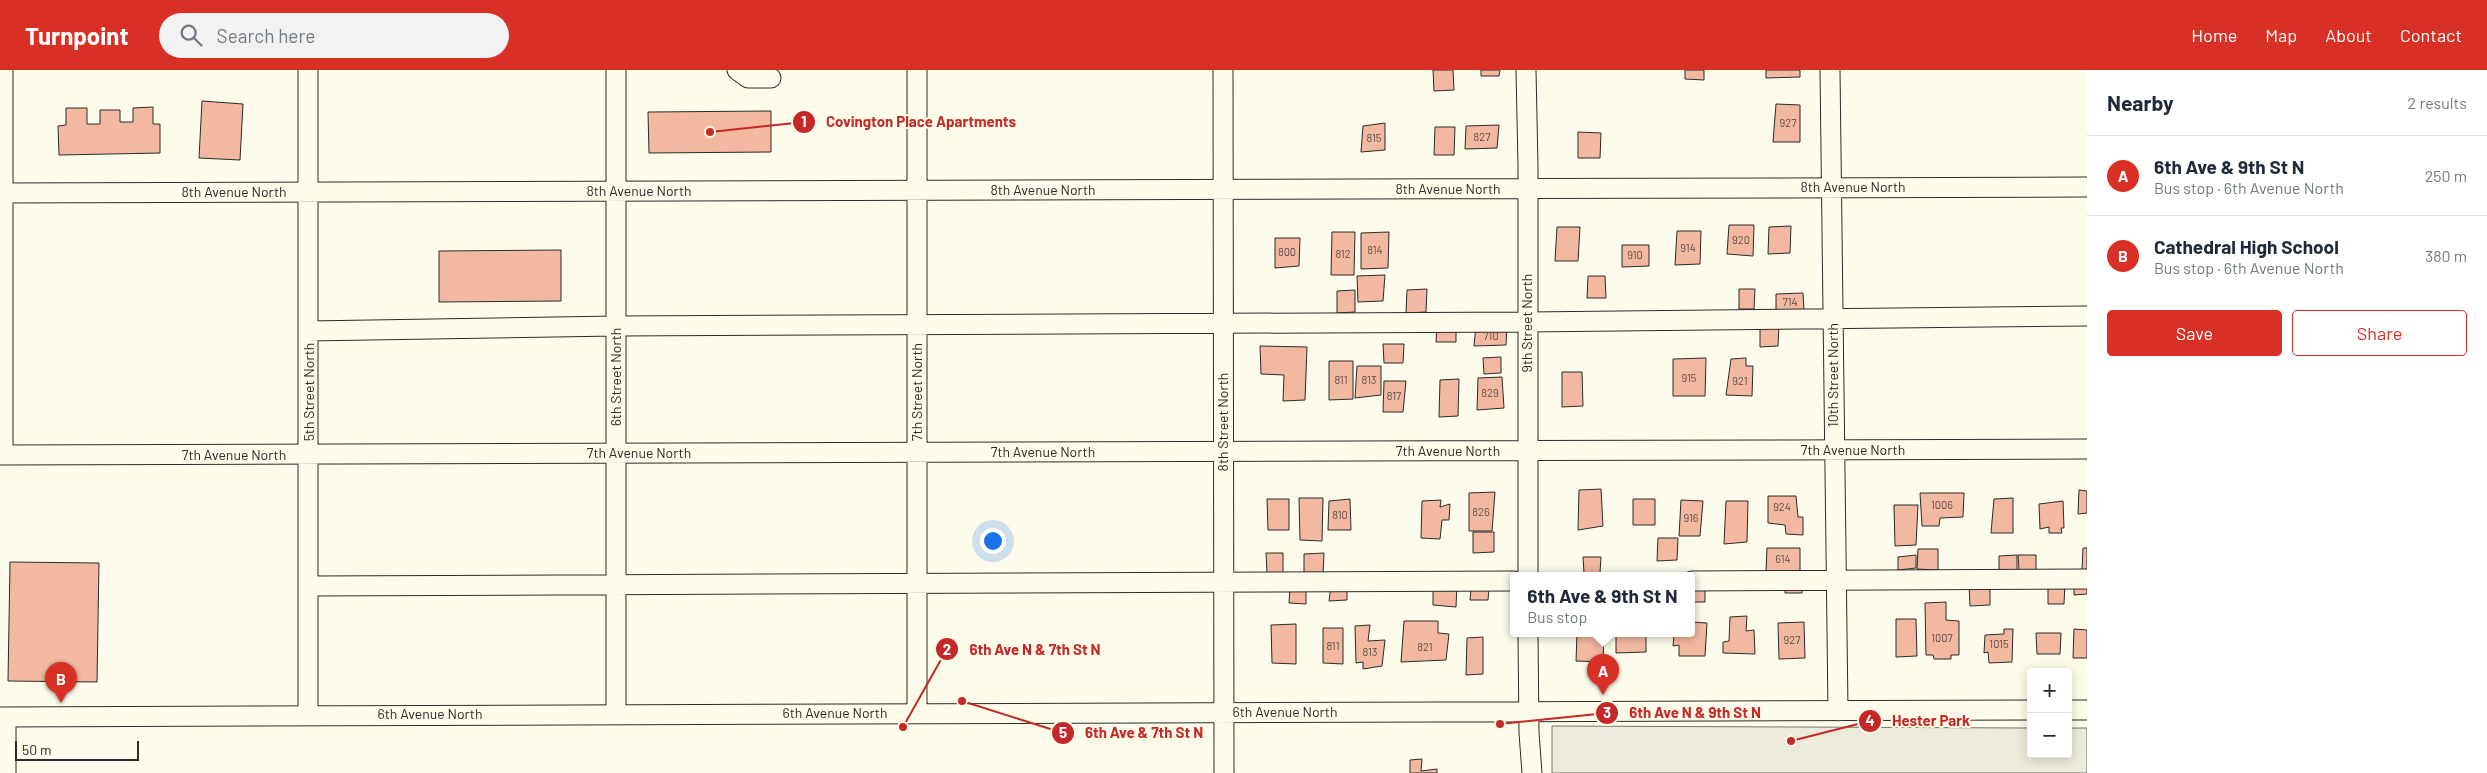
<!DOCTYPE html>
<html lang="en">
<head>
<meta charset="utf-8">
<style>
	body { margin:0; font-family:Barlow,sans-serif; background:#f2f2f3; color:#1f2937 }
	.controls { position:absolute; right:15px; bottom:15px; display:grid; overflow:hidden; border-radius:5px; box-shadow:0 2px 12px #0003 }
	.controls button { width:45px; height:45px; display:grid; place-items:center; padding:0; border:0; border-bottom:1px solid #e0e1e3; background:#fff; color:#1f2937; font:25px sans-serif }
	.scale { position:absolute; left:15px; bottom:12px; width:124px; box-sizing:border-box; padding-left:5px; border:2px solid #2b2b2b; border-top:0; font-size:14px; line-height:18px; white-space:nowrap; color:#2b2b2b; -webkit-text-stroke:4px #fdfbea; paint-order:stroke }
	.you { position:absolute; left:992px; top:470px; width:18px; height:18px; margin:-12px; border:4px solid #fff; border-radius:50%; background:#1a73e8; box-shadow:0 0 0 8px #1a73e833 }
	.badge { display:grid; place-items:center; width:32px; height:32px; border-radius:50%; background:#d93025; color:#fff; font-size:16px; font-weight:700 }
	.pin { position:absolute; translate:-50% -41px; filter:drop-shadow(0 1px 2px #0008) }
	.pin::after { content:''; position:absolute; top:26px; width:18px; height:15px; background:inherit; clip-path:polygon(0 0,100% 0,50% 100%) }
	.popup { position:absolute; left:1510px; top:502px; width:185px; height:65px; box-sizing:border-box; display:grid; place-content:center; border-radius:5px; background:#fff; filter:drop-shadow(0 1px 4px #0005); font-size:16px; white-space:nowrap; color:#747a83 }
	.popup b { font-size:19px; color:#1f2937 }
	.popup::after { content:''; position:absolute; left:50%; top:100%; margin-left:-10px; border:10px solid transparent; border-top-color:#fff }
	.list { margin:0; padding:0; list-style:none }
	h2 { display:flex; justify-content:space-between; align-items:center; height:65px; margin:0; padding:0 20px; font-size:21px }
	h2 small { font-size:16px; font-weight:400; color:#747a83 }
	.list li { display:grid; grid-template-columns:32px 1fr auto; gap:15px; align-items:center; box-sizing:border-box; height:80px; padding:0 20px; border-top:1px solid #e0e1e3 }
	.list b { display:block; font-size:19px; white-space:nowrap }
	.list p { margin:0; font-size:16px; white-space:nowrap; color:#747a83 }
	.list em { font-size:16px; font-style:normal; color:#747a83 }
	.actions { display:flex; gap:10px; padding:15px 20px }
	.actions a { flex:1; padding:11px 0; border:1px solid #d93025; border-radius:5px; text-align:center; font-size:18px; color:#d93025 }
	.actions .main { background:#d93025; color:#fff }
	.icon { flex:none; width:28px; height:28px; fill:none; stroke:currentColor; stroke-width:2; stroke-linecap:round; stroke-linejoin:round }
	.map { position:relative; flex:none; width:2087px; height:703px; overflow:hidden }
	header { display:flex; align-items:center; gap:30px; box-sizing:border-box; height:70px; padding:0 25px; background:#d93025; color:#fff }
	header strong { font-size:24px }
	nav { display:flex; gap:28px; margin-inline-start:auto; font-size:18px }
	.search { width:350px; height:45px; background:#f2f2f3; display:flex; align-items:center; gap:12px; box-sizing:border-box; padding:0 18px; border-radius:28px; color:#747a83; font-size:19px }
	main { display:flex }
	aside { flex:1; background:#fff }
	.map>svg:first-child { display:block }
</style>
</head>
<body>
<header>
<strong>Turnpoint</strong>
<div class="search"><svg class="icon" aria-label="search" viewBox="0 0 24 24"><circle cx="10" cy="10" r="6"/><path d="M15 15l6 6"/></svg>Search here</div>
<nav><a>Home</a><a>Map</a><a>About</a><a>Contact</a></nav>
</header>
<main>
<div class="map">
<svg width="2087" height="703" viewBox="0 0 2087 703">
	<rect width="100%" height="100%" fill="#fdfbea"/>
	<path fill="#ecebdb" stroke="#74746e" d="M1552,656L2031,658V684H2068V658H2087V703H1552Z"/>
	<path fill="#f2b8a0" stroke="#2b2b2b" d="M1433,0H1453L1454,20L1434,21Z
		M1481,0H1500L1499,6H1481Z
		M1685,0H1704V10L1685,9Z
		M1766,0H1800V7L1766,8Z
		M202,31L243,34L240,90L199,88Z
		M1776,34L1800,35V72H1773Z
		M153,37V54H160V83L59,85L58,56L66,55V38H87V54H100V40H120V52H133V38Z
		M771,41V82L649,83L648,42Z
		M1385,53V80L1361,82L1363,56Z
		M1499,55L1497,78L1465,79L1466,56Z
		M1435,57H1455L1454,85H1434Z
		M1578,62L1601,63L1600,88H1578Z
		M1729,155H1754L1753,186L1727,184Z
		M1791,156L1790,183L1768,184L1769,157Z
		M1557,157H1580L1578,191H1555Z
		M1677,161H1701L1700,194L1675,195Z
		M1332,162H1355L1354,205H1331Z
		M1389,162L1388,198L1361,199V163Z
		M1275,168H1300L1299,196L1275,198Z
		M1622,175H1649V196L1622,197Z
		M561,180V231L439,232V181Z
		M1385,205L1383,231L1358,232L1357,206Z
		M1588,206H1605L1606,228H1587Z
		M1427,219L1426,242L1406,243L1407,220Z
		M1739,219H1755L1754,239H1739Z
		M1355,220V242L1337,243V221Z
		M1803,223L1804,240H1776V224Z
		M1437,254H1456V272H1436Z
		M1476,255L1507,256L1506,275L1474,276Z
		M1779,255L1778,276L1760,277V256Z
		M1383,274H1404L1403,293H1384Z
		M1260,276L1307,277L1305,330L1283,331L1284,305L1261,304Z
		M1501,287V303L1484,304L1483,288Z
		M1706,288L1705,326H1673V289Z
		M1746,288V296H1753L1752,326L1726,325L1731,289Z
		M1329,291H1353V329L1329,330Z
		M1357,296H1381V325L1355,328Z
		M1562,302H1582L1583,336L1562,337Z
		M1502,307L1504,338L1477,340L1478,308Z
		M1459,309L1458,346L1439,347L1440,310Z
		M1384,311H1406L1403,342H1383Z
		M1601,419L1603,456L1578,460L1579,420Z
		M2079,420L2087,421V443L2078,444Z
		M1495,422L1492,461H1469V423Z
		M1920,423H1964L1963,447L1940,448L1939,456H1922Z
		M1768,426H1796L1798,447H1803V465L1786,464L1785,455L1768,453Z
		M1299,428H1323L1322,471L1300,470Z
		M2013,428V463H1991L1994,429Z
		M1267,429H1289V460H1268Z
		M1350,429L1351,460H1328L1329,431Z
		M1633,429H1655V455H1633Z
		M1441,430L1440,437L1450,434L1449,450H1442L1440,469L1421,468L1422,431Z
		M1681,430L1703,431L1700,466H1679Z
		M1726,431H1748L1747,472L1724,474Z
		M2063,431L2064,458H2061L2062,463H2049V457L2040,459L2039,434Z
		M1894,435H1918L1916,475L1895,476Z
		M1473,462H1494V482L1473,483Z
		M1658,468H1678L1677,490L1657,491Z
		M1767,478H1800V501H1766Z
		M2083,478H2087V499L2082,500Z
		M1918,479H1938V500L1917,499Z
		M1266,483H1283V503H1267Z
		M1324,483L1323,504H1304V484Z
		M1916,485V498L1898,500V487Z
		M2017,485V502L1999,503V486Z
		M2018,485H2036V501L2019,500Z
		M1583,487H1601L1600,503H1584Z
		M10,492L99,493L97,612L8,611Z
		M2048,513H2065L2064,534H2048Z
		M2074,513H2087V524L2074,525Z
		M1433,514L1457,515L1456,537L1433,535Z
		M1785,514H1803L1802,523H1785Z
		M1347,515V530L1329,531L1331,516Z
		M1692,515H1705V532H1692Z
		M1969,515L1990,516V535L1970,536Z
		M1290,517L1306,518V534L1289,533Z
		M1489,519L1488,530H1470L1471,520Z
		M1946,532V550L1959,551V585H1951V589H1934L1933,585H1926L1925,533Z
		M1747,546L1746,561L1754,560L1755,584L1723,583V572L1729,571L1730,547Z
		M1896,549H1916L1917,586L1896,587Z
		M1404,551H1438V563L1449,564L1446,590L1401,592Z
		M1692,552L1707,553L1705,586H1679V575L1673,576L1674,565L1692,564Z
		M1804,552L1805,588L1779,589L1778,553Z
		M1296,554V594L1272,593L1271,555Z
		M1370,555L1368,571L1385,570L1382,596L1363,599V592L1356,593L1355,556Z
		M1323,558H1343V594L1323,593Z
		M2004,559H2013L2012,592L1989,593L1988,582L1984,583L1985,565L2004,564Z
		M2074,559L2087,560V588H2073Z
		M2036,563H2061L2060,584H2037Z
		M1577,564H1604L1603,592L1576,591Z
		M1616,564H1646V582L1616,583Z
		M1483,567V604L1466,605L1467,568Z
		M1422,689L1421,701L1437,699V703H1410V690Z"/>
	<g fill="none" stroke-linecap="round" stroke-linejoin="round">
		<defs>
			<path id="minor" d="M3,0V385
				M308,0V645
				M737,0L748,8H771
				M1223,0L1224,703
				M1526,0L1528,96V506
				M1830,0L1838,641
				M0,123L2087,117
				M308,261L616,256L1527,252L2087,246
				M0,385L2087,379
				M1692,511L2087,509
				M309,516L1514,511
				M1528,564L1529,663L1532,703
				M2068,640H2087
				M917,643V0
				M616,644V0
				M0,647L2031,640
				M6,647V703"/>
		</defs>
		<use href="#minor" stroke="#2b2b2b" stroke-width="21"/>
		<use href="#minor" stroke="#fdfbea" stroke-width="19"/>
	</g>
	<g text-anchor="middle" stroke-width="4" stroke-linejoin="round" paint-order="stroke">
		<g font-size="11" fill="#5d4e48">
			<text x="1788" y="57">927</text>
			<text x="1482" y="71">827</text>
			<text x="1374" y="72">815</text>
			<text x="1741" y="174">920</text>
			<text x="1688" y="182">914</text>
			<text x="1375" y="184">814</text>
			<text x="1287" y="186">800</text>
			<text x="1343" y="188">812</text>
			<text x="1635" y="189">910</text>
			<text x="1790" y="236">714</text>
			<text x="1491" y="270">710</text>
			<text x="1689" y="312">915</text>
			<text x="1341" y="314">811</text>
			<text x="1369" y="314">813</text>
			<text x="1740" y="315">921</text>
			<text x="1490" y="327">829</text>
			<text x="1394" y="330">817</text>
			<text x="1942" y="439">1006</text>
			<text x="1782" y="441">924</text>
			<text x="1481" y="446">826</text>
			<text x="1340" y="449">810</text>
			<text x="1691" y="452">916</text>
			<text x="1783" y="493">614</text>
			<text x="1942" y="572">1007</text>
			<text x="1792" y="574">927</text>
			<text x="1999" y="578">1015</text>
			<text x="1333" y="580">811</text>
			<text x="1425" y="581">821</text>
			<text x="1370" y="586">813</text>
		</g>
		<g font-size="14" fill="#2b2b2b" stroke="#fdfbea">
			<text x="1853" y="122">8th Avenue North</text>
			<text x="1448" y="124">8th Avenue North</text>
			<text x="1043" y="125">8th Avenue North</text>
			<text x="639" y="126">8th Avenue North</text>
			<text x="234" y="127">8th Avenue North</text>
			<text transform="translate(1527 253) rotate(-90)" y="5">9th Street North</text>
			<text transform="translate(1833 305) rotate(-90)" y="5">10th Street North</text>
			<text transform="translate(616 307) rotate(-90)" y="5">6th Street North</text>
			<text transform="translate(309 322) rotate(-90)" y="5">5th Street North</text>
			<text transform="translate(917 322) rotate(-90)" y="5">7th Street North</text>
			<text transform="translate(1223 352) rotate(-90)" y="5">8th Street North</text>
			<text x="1853" y="385">7th Avenue North</text>
			<text x="1448" y="386">7th Avenue North</text>
			<text x="1043" y="387">7th Avenue North</text>
			<text x="639" y="388">7th Avenue North</text>
			<text x="234" y="390">7th Avenue North</text>
			<text x="1285" y="647">6th Avenue North</text>
			<text x="835" y="648">6th Avenue North</text>
			<text x="430" y="649">6th Avenue North</text>
		</g>
	</g>
	<path fill="none" stroke="#c62828" stroke-width="2" d="M710 62L804 52M903 657L947 579M1500 654L1607 643M1791 671L1870 651M962 631L1063 663"/>
	<g fill="#c62828" stroke="#fdfbea" stroke-width="2">
		<circle cx="710" cy="62" r="5"/>
		<circle cx="903" cy="657" r="5"/>
		<circle cx="1500" cy="654" r="5"/>
		<circle cx="1791" cy="671" r="5"/>
		<circle cx="962" cy="631" r="5"/>
		<circle cx="804" cy="52" r="12"/>
		<circle cx="947" cy="579" r="12"/>
		<circle cx="1607" cy="643" r="12"/>
		<circle cx="1870" cy="651" r="12"/>
		<circle cx="1063" cy="663" r="12"/>
	</g>
	<g font-size="15" text-anchor="middle" font-weight="bold" fill="#fff">
		<text x="804" y="57">1</text>
		<text x="947" y="585">2</text>
		<text x="1607" y="648">3</text>
		<text x="1870" y="656">4</text>
		<text x="1063" y="668">5</text>
	</g>
	<g font-size="15" text-anchor="middle" font-weight="bold" fill="#c62828" stroke="#fdfbea" stroke-width="4" stroke-linejoin="round" paint-order="stroke">
		<text x="921" y="57">Covington Place Apartments</text>
		<text x="1035" y="585">6th Ave N &amp; 7th St N</text>
		<text x="1695" y="648">6th Ave N &amp; 9th St N</text>
		<text x="1931" y="656">Hester Park</text>
		<text x="1144" y="668">6th Ave &amp; 7th St N</text>
	</g>
</svg>
<div class="controls">
<button>+</button>
<button>−</button>
</div>
<div class="scale">50 m</div>
<div class="you"></div>
<div class="pin badge" style="left:1603px;top:625px">A</div>
<div class="popup"><b>6th Ave &amp; 9th St N</b>Bus stop</div>
<div class="pin badge" style="left:61px;top:633px">B</div>
</div>
<aside>
<h2>Nearby<small>2 results</small></h2>
<ul class="list">
<li><span class="badge">A</span><div><b>6th Ave &amp; 9th St N</b><p>Bus stop · 6th Avenue North</p></div><em>250 m</em></li>
<li><span class="badge">B</span><div><b>Cathedral High School</b><p>Bus stop · 6th Avenue North</p></div><em>380 m</em></li>
</ul>
<div class="actions"><a class="main">Save</a><a>Share</a></div>
</aside>
</main>
</body>
</html>
